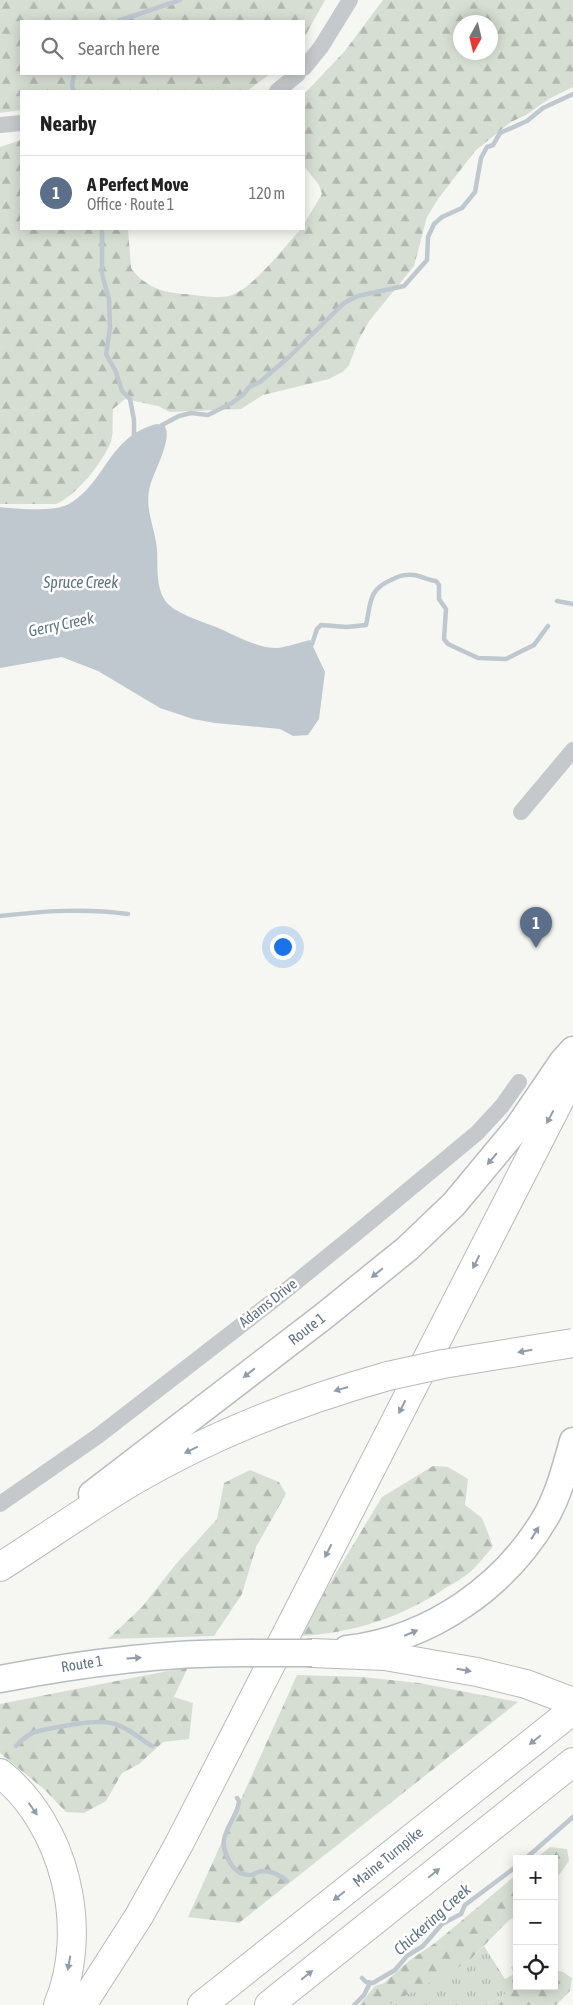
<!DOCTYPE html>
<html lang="en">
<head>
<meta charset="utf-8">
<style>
	body { margin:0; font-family:"Asap Condensed",sans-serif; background:#f2f2f2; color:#222 }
	.controls { position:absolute; right:15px; bottom:15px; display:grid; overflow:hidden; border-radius:0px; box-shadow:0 2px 12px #0003 }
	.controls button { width:45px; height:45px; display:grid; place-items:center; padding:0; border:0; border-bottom:1px solid #e0e0e0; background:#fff; color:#222; font:25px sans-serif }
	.compass { position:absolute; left:453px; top:15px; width:45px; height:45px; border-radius:50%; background:#fff; box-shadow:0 2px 12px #0003; rotate:188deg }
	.you { position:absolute; left:282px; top:946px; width:18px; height:18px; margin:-12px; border:4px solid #fff; border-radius:50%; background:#1a73e8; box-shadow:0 0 0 8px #1a73e833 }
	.badge { display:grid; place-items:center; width:32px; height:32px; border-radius:50%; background:#2563eb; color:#fff; font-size:16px; font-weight:700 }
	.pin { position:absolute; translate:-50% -41px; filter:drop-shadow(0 1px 2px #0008) }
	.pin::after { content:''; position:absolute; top:26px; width:18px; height:15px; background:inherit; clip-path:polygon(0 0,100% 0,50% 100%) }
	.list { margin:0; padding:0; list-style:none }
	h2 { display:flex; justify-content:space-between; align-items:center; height:65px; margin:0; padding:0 20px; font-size:21px }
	h2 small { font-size:16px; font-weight:400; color:#767676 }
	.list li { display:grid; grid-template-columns:32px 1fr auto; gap:15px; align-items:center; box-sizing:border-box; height:75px; padding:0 20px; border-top:1px solid #e0e0e0 }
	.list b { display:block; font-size:19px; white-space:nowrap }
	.list p { margin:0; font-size:16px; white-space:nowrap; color:#767676 }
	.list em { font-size:16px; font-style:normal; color:#767676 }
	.icon { flex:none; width:28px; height:28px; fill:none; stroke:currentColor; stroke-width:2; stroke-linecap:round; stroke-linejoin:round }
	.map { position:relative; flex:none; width:573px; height:2005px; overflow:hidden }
	.search { position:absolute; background:#fff; box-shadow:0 2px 12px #0003; left:20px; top:20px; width:285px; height:55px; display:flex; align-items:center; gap:12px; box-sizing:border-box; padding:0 18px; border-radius:0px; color:#767676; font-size:19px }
	.panel { position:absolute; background:#fff; box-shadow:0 2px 12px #0003; left:20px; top:90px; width:285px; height:140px; border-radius:0px }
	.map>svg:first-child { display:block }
</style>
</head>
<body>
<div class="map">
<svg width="573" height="2005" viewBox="0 0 573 2005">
	<defs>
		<pattern id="grass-tufts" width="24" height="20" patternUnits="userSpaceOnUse" patternTransform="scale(1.25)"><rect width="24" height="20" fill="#d6ded3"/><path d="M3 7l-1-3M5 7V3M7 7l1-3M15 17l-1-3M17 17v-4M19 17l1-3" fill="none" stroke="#b1b8b1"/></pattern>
		<pattern id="forest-firs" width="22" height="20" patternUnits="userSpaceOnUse" patternTransform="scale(1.25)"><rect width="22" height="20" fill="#d6ded3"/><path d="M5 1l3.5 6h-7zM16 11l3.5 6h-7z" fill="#b1b8b1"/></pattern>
	</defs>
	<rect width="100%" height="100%" fill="#f6f6f2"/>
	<path fill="url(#grass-tufts)" d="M484,1946L505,1979L514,1974L511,1967L517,1963V1986H519L486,2005H389L390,2002L468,1962Z"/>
	<path fill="url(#forest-firs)" fill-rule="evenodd" d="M0,0H325L304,38V21H21V74H270L247,91H21V110L0,113Z
		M383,0H573V87L549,99L526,115L511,122L475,151L438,199L427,217L414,266L370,320L359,339L349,365L344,371L329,379L263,395L241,409L170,412L158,406L125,399L113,409C112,420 114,435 110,444C101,464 76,496 56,504H0V147L21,140V229H128L131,268C144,286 161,292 183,294C197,295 215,299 229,296C252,290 284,247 301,229H304V224L322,194L319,185L304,166V94L344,52ZM460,22H490V52H460Z
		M433,1466L448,1467L468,1479L465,1505L482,1518L493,1546C486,1555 478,1565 470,1572C463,1578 455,1583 447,1587C403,1617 351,1634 298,1636L382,1497Z
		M250,1470L279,1482L286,1494L256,1547L242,1594L214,1636L108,1639L142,1607L176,1564L217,1519L224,1483Z
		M188,1667L174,1697L193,1703L189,1739L163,1742L139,1764L122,1773L106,1801L84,1813L66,1812L45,1790L0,1753V1704Z
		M297,1675L362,1677L419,1683L518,1702L239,1923L188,1917Z
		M550,1847L567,1849L569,1861L554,1882V1859H535Z
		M517,1874V1914L505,1924L468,1962L388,2005H359L375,1986L384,1983L410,1960L435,1943Z
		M554,1970L563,1972L572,1978L570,1991L556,2005H486L519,1986H554Z"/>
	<path fill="#bec8ce" d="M156,424L164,425C174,437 154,471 150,486C144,509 155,527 157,549C158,566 155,590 168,604C178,614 203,622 216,627C235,635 256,648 277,648C288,647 300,642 310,640L325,672L319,719L308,735L293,736L280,729L215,723L193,719L160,708L98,671L62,657L0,668V507C16,509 55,512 69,504C106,483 107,438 156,424Z"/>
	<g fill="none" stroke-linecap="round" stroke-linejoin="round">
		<path stroke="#bec8ce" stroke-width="4.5" d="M118,21L180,0
			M74,91L72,86L74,74
			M102,229V274L109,299L110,328L106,354L116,372L122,391L130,399L134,420V439
			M160,429L162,425L179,416L191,413L208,415L232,403L244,394L249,387L260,382L290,356L344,303L358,296L404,286L427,260L428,237L434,224L442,217L462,208L475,192L481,158L487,147L493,145L500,133L527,121L543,108L573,94
			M557,601L573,604
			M312,644L317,629L321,625L347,627L366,625C371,603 368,590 391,580C399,576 404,574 414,575C421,576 428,580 436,581L439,585V599L446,609L444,639L448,644L478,658L506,659L534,645L548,626
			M0,916C43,911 85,908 128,914
			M16,1746C22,1740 30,1732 38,1731C58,1727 97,1718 115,1724C129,1728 140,1739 152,1746
			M237,1798L239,1801C238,1815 226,1826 224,1840C223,1847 225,1852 228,1859C233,1869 240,1876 252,1875C255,1874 259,1871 262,1871C271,1871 280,1875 287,1881
			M525,1859L573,1817
			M362,1978L366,1982L373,1983L395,1970L407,1956L423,1946L442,1924L461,1914L465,1905L517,1866
			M354,2005L364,1995L370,1983"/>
		<defs>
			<path id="primary" d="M92,1494L324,1316L408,1248L454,1204L518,1127L563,1061L573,1050
				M347,1649C431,1639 507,1586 548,1513C560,1490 566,1466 573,1441
				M0,1679C83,1663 165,1652 250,1653"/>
			<path id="motorway" d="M0,1567C44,1539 88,1508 133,1481C213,1434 299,1401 388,1376
				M312,1653L385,1656L477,1672L526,1684L573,1702
				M0,1773C65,1825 90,1929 58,2005
				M82,2005L139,1916L179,1844L573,1074
				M202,2005L573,1710
				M269,2005L573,1762"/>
		</defs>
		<use href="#primary" stroke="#b8bcc0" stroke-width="29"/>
		<use href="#motorway" stroke="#b7babe" stroke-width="30"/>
		<path stroke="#c5c9cc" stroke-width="16" d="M304,68L321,47L350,0
			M277,91L298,74
			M0,125L21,123
			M521,812L573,750
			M0,1504L98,1436L274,1300L365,1226L477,1133L502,1106L519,1082"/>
		<use href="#primary" stroke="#fff" stroke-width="26"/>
		<use href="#motorway" stroke="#fff" stroke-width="28"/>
		<defs>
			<path id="primary-bridge" d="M250,1653H312"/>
			<path id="motorway-bridge" d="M388,1376L443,1364L573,1343"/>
		</defs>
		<use href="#primary-bridge" stroke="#b8bcc0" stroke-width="29" stroke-linecap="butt"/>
		<use href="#motorway-bridge" stroke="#b7babe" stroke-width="30" stroke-linecap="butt"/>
		<use href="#primary-bridge" stroke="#fff" stroke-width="26"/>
		<use href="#motorway-bridge" stroke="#fff" stroke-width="28"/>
	</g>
	<defs><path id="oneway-solid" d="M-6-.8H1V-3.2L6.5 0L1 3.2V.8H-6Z" transform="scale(1.25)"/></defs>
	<g fill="#929daa">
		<use href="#oneway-solid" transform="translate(550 1117) rotate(118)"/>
		<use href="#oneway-solid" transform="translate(492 1159) rotate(130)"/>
		<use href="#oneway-solid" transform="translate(476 1262) rotate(117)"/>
		<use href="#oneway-solid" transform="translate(377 1273) rotate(141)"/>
		<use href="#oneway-solid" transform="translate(525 1351) rotate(170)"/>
		<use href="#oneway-solid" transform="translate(249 1373) rotate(142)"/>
		<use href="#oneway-solid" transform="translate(341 1389) rotate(164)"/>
		<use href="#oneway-solid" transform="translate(402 1407) rotate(117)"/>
		<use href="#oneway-solid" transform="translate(191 1450) rotate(154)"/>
		<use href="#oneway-solid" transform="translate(535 1533) rotate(-58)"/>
		<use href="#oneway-solid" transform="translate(328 1551) rotate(117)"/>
		<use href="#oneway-solid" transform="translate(411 1633) rotate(-23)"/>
		<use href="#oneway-solid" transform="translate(134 1658) rotate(-4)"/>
		<use href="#oneway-solid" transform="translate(464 1670) rotate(10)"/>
		<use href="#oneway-solid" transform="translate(535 1740) rotate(141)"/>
		<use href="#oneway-solid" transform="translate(33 1809) rotate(55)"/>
		<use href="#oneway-solid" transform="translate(434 1873) rotate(-39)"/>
		<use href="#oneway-solid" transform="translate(339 1896) rotate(141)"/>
		<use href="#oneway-solid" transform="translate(69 1963) rotate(100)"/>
		<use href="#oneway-solid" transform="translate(307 1975) rotate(-39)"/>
	</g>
	<g text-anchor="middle" stroke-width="5" stroke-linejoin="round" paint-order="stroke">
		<g font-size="15" fill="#637386" stroke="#fff">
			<text transform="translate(268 1303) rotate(-38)" y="5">Adams Drive</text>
			<text transform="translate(307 1329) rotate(-38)" y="5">Route 1</text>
			<text transform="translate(82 1664) rotate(-9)" y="5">Route 1</text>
			<text transform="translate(388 1857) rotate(-39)" y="5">Maine Turnpike</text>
		</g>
		<g font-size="16" font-style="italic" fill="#5f7582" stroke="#fff">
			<text x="81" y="588">Spruce Creek</text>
			<text transform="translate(61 624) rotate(-12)" y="6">Gerry Creek</text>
			<text transform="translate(432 1919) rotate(-42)" y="6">Chickering Creek</text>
		</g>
	</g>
</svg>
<div class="controls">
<button>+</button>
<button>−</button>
<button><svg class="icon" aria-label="locate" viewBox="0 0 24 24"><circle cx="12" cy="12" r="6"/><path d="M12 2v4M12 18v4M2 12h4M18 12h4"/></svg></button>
</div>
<svg class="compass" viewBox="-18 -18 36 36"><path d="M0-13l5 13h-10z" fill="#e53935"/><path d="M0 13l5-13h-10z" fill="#767676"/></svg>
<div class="you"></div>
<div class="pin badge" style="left:536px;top:948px;background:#5c6f8a">1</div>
<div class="search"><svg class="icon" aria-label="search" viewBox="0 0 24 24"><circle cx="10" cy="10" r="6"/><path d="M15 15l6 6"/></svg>Search here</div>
<section class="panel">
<h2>Nearby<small></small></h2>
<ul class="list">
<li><span class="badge" style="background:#5c6f8a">1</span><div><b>A Perfect Move</b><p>Office · Route 1</p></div><em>120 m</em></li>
</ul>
</section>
</div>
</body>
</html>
